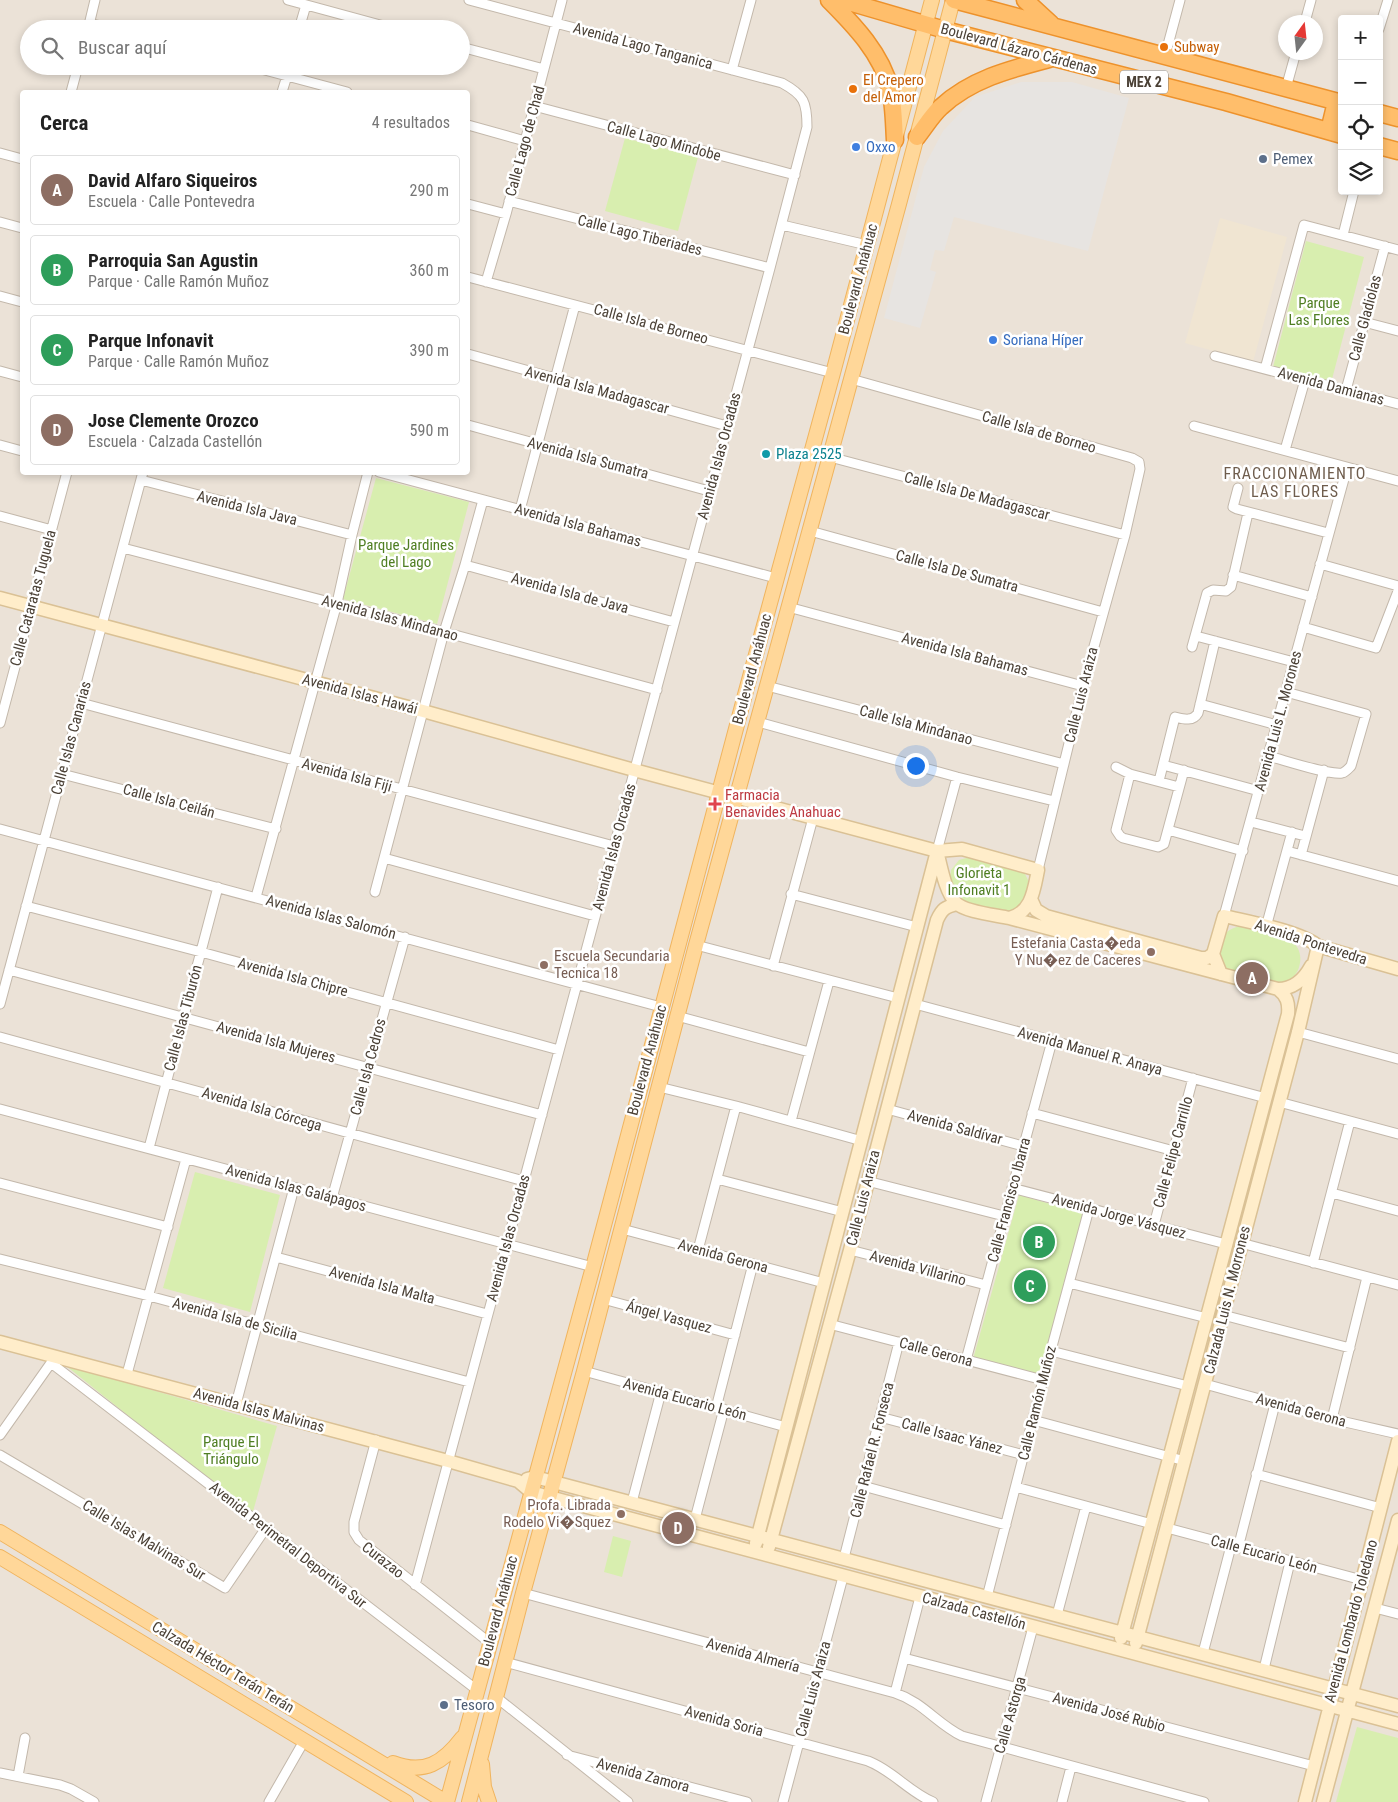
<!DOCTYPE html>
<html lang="es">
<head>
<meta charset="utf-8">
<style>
	body { margin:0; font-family:"Roboto Condensed",sans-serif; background:#f6f6f6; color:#222 }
	.controls { position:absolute; right:15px; top:15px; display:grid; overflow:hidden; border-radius:5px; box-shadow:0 2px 8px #0003 }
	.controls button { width:45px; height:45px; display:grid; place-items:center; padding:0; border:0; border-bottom:1px solid #e0e0e0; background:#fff; color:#222; font:25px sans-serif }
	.compass { position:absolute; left:1278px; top:15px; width:45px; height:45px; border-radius:50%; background:#fff; box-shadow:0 2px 8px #0003; rotate:15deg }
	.you { position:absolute; left:915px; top:765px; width:18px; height:18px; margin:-12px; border:4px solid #fff; border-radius:50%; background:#1a73e8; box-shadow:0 0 0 8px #1a73e833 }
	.badge { display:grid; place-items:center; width:32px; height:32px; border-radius:50%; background:#111827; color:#fff; font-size:16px; font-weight:700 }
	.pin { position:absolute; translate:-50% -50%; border:2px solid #fff; box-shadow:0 1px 5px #0006 }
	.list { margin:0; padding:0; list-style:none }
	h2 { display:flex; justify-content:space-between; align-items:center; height:65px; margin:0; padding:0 20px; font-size:21px }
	h2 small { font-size:16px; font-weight:400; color:#767676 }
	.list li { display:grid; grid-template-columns:32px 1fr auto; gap:15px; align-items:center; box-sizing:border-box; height:70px; margin:0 10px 10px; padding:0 10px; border:1px solid #e0e0e0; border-radius:5px }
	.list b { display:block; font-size:19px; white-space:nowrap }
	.list p { margin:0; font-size:16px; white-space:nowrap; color:#767676 }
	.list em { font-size:16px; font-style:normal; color:#767676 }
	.icon { flex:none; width:28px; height:28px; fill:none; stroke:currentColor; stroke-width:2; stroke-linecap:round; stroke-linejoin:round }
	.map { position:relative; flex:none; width:1398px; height:1802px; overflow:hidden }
	.search { position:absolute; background:#fff; box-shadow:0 2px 8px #0003; left:20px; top:20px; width:450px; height:55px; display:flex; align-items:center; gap:12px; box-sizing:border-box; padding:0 18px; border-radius:28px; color:#767676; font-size:19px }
	.panel { position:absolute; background:#fff; box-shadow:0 2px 8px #0003; left:20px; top:90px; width:450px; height:385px; border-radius:5px }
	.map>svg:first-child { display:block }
</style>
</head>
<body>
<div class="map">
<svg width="1398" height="1802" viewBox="0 0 1398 1802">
	<rect width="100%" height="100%" fill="#f6f1e9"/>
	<path fill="#ebe2d7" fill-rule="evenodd" d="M0,0H1398V1802H0ZM1342,19H1379V191H1342ZM1286,22H1316V52H1286ZM29,29H461V66H29ZM22,92H468V472H22Z"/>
	<path fill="#f0e5d2" d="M1220,218L1287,237L1253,362L1185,343Z"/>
	<path fill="#d8eeaf" d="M625,138L698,157L678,231L605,211Z
		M1306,241L1364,257L1331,383L1273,367Z
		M376,478L469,502L437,624L343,599Z
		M974,856L1024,872L1030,884L1020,910L1002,913L960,900L949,885L951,870L959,860Z
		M1241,926C1261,931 1305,933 1300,963C1298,976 1290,980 1280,985L1225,970L1217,951C1224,936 1223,930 1241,926Z
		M195,1172L280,1195L250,1312L163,1288Z
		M1019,1195L1086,1214L1044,1376L973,1359Z
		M65,1365L277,1426L252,1515Z
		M613,1536L631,1541L622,1577L604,1572Z
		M1357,1727L1398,1738V1802H1336Z"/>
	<path fill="#e7e4e1" d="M1021,82H1072L1129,98L1088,251L954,217L944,251L935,250L930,270L936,272L920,328L884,318L924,167L943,131L975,97Z"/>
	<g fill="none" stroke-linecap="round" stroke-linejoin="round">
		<defs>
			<path id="street" d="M288,0L395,29
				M1305,22L1311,0
				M89,23L112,29
				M88,29L95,0
				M299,29L306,5
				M1379,29L1388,0
				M461,47L544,69
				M1165,56L1180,0
				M250,66L347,92
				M732,70L751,0
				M1286,88L1296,52
				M71,92L78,66
				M282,92L290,66
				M534,106L795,175
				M468,125L525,141
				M0,153L22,159
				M509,201L770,268
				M468,204L506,214
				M0,222L22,228
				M782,225L867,245
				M1343,235L1354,191
				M468,277L833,373
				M486,282L506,214L562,0
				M0,296L22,302
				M1364,322L1398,331
				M468,354L727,426
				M1215,356L1398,404
				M1265,369L1304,225L1398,250
				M0,371L22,377
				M851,379L1132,458L1139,462L1140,469L1125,535L1083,686L1038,870
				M1346,390L1385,246
				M468,425L709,491
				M1194,426L1398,481
				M0,445L22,451
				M1285,450L1305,380
				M830,457L1125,535
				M379,472L776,578
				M141,480L352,535
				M1238,488L1233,507L1237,509L1328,533
				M520,510L575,305
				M0,516L52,530
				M810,531L1103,612
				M123,548L444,632L657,690
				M1320,564L1398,586
				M465,565L674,622
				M1233,575L1312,597
				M788,607L1083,686
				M1303,627L1376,648L1398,591
				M1196,636L1294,662
				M1192,647L1207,593L1213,590L1226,591L1231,587L1248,513
				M767,686L1064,764
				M81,703L614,846
				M1200,704L1277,725
				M758,722L957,777L1054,801
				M0,723L67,472
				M1268,756C1284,760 1328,775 1342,773C1346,772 1348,769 1351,766L1366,714L1286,692
				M1163,765L1259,791
				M1116,767L1130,774L1179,787
				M62,774L276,829
				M1130,774L1116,830L1120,836L1123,838L1158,847L1164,844L1184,770
				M1159,781L1175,717C1183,719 1193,722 1198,713L1215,641
				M1251,822L1305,836
				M0,829L661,1007
				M1168,830L1243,851
				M937,851L957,777
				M1287,851L1398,881
				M1301,855L1324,770
				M384,858L595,916
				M375,892L444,632L465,565L483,500
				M791,894L917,927
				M256,897L337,603L352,535L368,472
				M26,906L201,952L559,1050
				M1224,916L1347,468
				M1266,927L1292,832
				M696,945L898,998
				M773,966L813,818
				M9,970L542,1115
				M0,1004L143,472
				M915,1004L1266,1098
				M677,1016L809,1052
				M1298,1032L1398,1059
				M0,1037L524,1181
				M659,1087L736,1106L862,1141
				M1279,1102L1398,1134
				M0,1109L593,1267
				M887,1109L1023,1146
				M1032,1113L1174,1151
				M791,1121L829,981
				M149,1148L218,887
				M717,1179L843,1212
				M867,1181L1004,1216
				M0,1183L168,1227
				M1012,1188L1226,1244
				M1332,1193L1398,1211
				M332,1198L405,937
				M1154,1225L1193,1078
				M622,1229L824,1283
				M1241,1243L1398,1285
				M698,1250L736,1106
				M850,1250L986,1285
				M276,1257L487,1314
				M0,1259L149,1296L469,1382
				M1313,1263L1350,1121
				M1069,1283L1207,1318
				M603,1299L735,1335
				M1223,1315L1350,1348
				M829,1324L1043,1380
				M1051,1351L1188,1386
				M966,1360L1052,1041
				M51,1363L477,1690
				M584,1371L786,1427
				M127,1374L186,1159
				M1205,1384L1332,1419L1398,1434
				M236,1404L294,1188
				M716,1408L753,1264
				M880,1417L1024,1455
				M1332,1419L1367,1277
				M1033,1420L1185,1461
				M0,1435L53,1360
				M376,1440L354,1522V1532L359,1540L490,1643
				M0,1455L225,1588L266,1528
				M1256,1474L1381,1508
				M863,1486L1006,1525
				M1016,1487L1152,1524
				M632,1502L661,1392
				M695,1519L724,1409
				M1167,1528L1362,1580
				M1238,1548L1275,1404
				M844,1558L899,1342
				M415,1585L770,268L807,127C807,102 804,95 782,83L469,0
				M523,1593L895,1693C923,1702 937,1724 962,1736L1204,1802
				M987,1597L1043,1380L1089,1209
				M1375,1608L1398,1614
				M1057,1615L1086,1506
				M1203,1653L1231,1546
				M904,1658L1314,1766
				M505,1662L868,1761C892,1770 909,1792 933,1802
				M1264,1669L1290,1562
				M895,1693L920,1597
				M496,1697L628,1802
				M567,1755L747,1802
				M0,1773L60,1785L71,1789L94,1802
				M18,1776L25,1738
				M269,1802L304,1741
				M783,1802L843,1577
				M986,1802L1033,1627
				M1062,1802L1071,1767"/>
			<path id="secondary" d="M0,598L423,711L634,770L937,851L962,849L1038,870C1034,889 1032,913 1009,918
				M937,851C941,866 945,892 956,903C965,912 996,915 1009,918L1278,989C1293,989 1304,979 1311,966
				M1031,899L1036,910L1046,916L1201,958H1207L1213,954
				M1221,974L1213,954L1224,916C1249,922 1300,931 1318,946L1398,969
				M0,1342L448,1461L518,1481L531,1492L1398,1724
				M527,1479L535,1477L1398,1706
				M756,1543L937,851
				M769,1547L850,1250L937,920C942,909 945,907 957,904
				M1121,1638L1288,1014C1289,1003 1287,996 1278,989
				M1136,1643L1298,1032L1318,946
				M1305,1802L1398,1441
				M1323,1802L1398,1520"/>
			<path id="primary" d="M0,1532L446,1802
				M0,1557L406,1802
				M393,1763C424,1775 443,1763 462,1738
				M482,1764L484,1787L489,1802
				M447,1802L593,1267L746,691L833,373L932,0
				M469,1802L523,1593L584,1371L696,945L899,204L953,0"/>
			<path id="highway" d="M829,0C854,25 882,54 890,89C894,105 894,124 895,140
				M842,0L945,30L1226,102L1342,135
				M954,0L1342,103
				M1025,0L1051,24
				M1379,113L1398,118
				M1329,131L1336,102
				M917,137C925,127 932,115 941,107C971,79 1011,69 1049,59
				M1379,146L1398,151"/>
		</defs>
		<use href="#street" stroke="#c3b8ab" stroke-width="11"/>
		<use href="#secondary" stroke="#dac195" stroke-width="15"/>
		<use href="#primary" stroke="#f0b45e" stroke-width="16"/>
		<use href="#highway" stroke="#ed922c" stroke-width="19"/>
		<use href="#street" stroke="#fff" stroke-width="9"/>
		<use href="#secondary" stroke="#ffedca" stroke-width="12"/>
		<use href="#primary" stroke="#ffd799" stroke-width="14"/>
		<use href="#highway" stroke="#ffbe6b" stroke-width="16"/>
	</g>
	<g fill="#e8710a" stroke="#fff" stroke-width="2">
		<circle cx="1164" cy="47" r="5"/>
		<circle cx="853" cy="89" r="5"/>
	</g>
	<g fill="#3f7fe0" stroke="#fff" stroke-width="2">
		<circle cx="856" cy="147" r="5"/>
		<circle cx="993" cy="340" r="5"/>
	</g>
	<g fill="#5c6f8a" stroke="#fff" stroke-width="2">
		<circle cx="1263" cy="159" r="5"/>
		<circle cx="444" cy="1705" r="5"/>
	</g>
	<circle fill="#0f9aa8" stroke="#fff" stroke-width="2" cx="766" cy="454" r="5"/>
	<path fill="#e0444e" stroke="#fff" stroke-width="2" d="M712.5 796.5h5v5h5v5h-5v5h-5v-5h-5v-5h5z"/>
	<g fill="#8d6e63" stroke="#fff" stroke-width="2">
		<circle cx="1151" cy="952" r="5"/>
		<circle cx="544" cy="965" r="5"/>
		<circle cx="621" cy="1514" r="5"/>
	</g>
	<g text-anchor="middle" stroke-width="5" stroke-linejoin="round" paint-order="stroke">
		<rect fill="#fff" stroke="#817a72" stroke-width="1" x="1120" y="70.5" width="48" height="23" rx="4"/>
		<g font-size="14" font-weight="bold" fill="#4b4136">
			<text x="1144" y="87">MEX 2</text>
		</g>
		<g font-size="15" fill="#4b4136" stroke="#fff">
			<text transform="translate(643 46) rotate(15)" y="5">Avenida Lago Tanganica</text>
			<text transform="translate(1019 49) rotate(15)" y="5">Boulevard Lázaro Cárdenas</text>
			<text transform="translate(525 141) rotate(-75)" y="5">Calle Lago de Chad</text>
			<text transform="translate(664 141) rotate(15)" y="5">Calle Lago Mindobe</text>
			<text transform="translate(640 235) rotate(14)" y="5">Calle Lago Tiberiades</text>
			<text transform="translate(858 279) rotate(-75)" y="5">Boulevard Anáhuac</text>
			<text transform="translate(1365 318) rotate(-75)" y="5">Calle Gladiolas</text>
			<text transform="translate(651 324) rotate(15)" y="5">Calle Isla de Borneo</text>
			<text transform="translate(1331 386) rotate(15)" y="5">Avenida Damianas</text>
			<text transform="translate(597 390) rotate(15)" y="5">Avenida Isla Madagascar</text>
			<text transform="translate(1039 432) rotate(16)" y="5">Calle Isla de Borneo</text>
			<text transform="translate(719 456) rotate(-75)" y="5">Avenida Islas Orcadas</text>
			<text transform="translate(588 458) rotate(15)" y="5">Avenida Isla Sumatra</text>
			<text transform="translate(977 496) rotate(15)" y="5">Calle Isla De Madagascar</text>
			<text transform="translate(247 508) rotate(14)" y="5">Avenida Isla Java</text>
			<text transform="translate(578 525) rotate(15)" y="5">Avenida Isla Bahamas</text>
			<text transform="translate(957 571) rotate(15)" y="5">Calle Isla De Sumatra</text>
			<text transform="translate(570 593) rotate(15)" y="5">Avenida Isla de Java</text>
			<text transform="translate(33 598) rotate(-75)" y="5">Calle Cataratas Tuguela</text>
			<text transform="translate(390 618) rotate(15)" y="5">Avenida Islas Mindanao</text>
			<text transform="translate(965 654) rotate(15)" y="5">Avenida Isla Bahamas</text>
			<text transform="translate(752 669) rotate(-75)" y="5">Boulevard Anáhuac</text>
			<text transform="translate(360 694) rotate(15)" y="5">Avenida Islas Hawái</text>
			<text transform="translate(1081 695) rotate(-76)" y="5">Calle Luis Araiza</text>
			<text transform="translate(1278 721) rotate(-75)" y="5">Avenida Luis L. Morones</text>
			<text transform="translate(916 725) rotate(15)" y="5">Calle Isla Mindanao</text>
			<text transform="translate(71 738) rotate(-75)" y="5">Calle Islas Canarias</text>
			<text transform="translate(347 775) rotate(15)" y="5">Avenida Isla Fiji</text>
			<text transform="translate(169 801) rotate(15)" y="5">Calle Isla Ceilán</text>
			<text transform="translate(614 847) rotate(-75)" y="5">Avenida Islas Orcadas</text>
			<text transform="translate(331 917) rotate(15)" y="5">Avenida Islas Salomón</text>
			<text transform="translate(1311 942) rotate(18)" y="5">Avenida Pontevedra</text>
			<text transform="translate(293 977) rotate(15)" y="5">Avenida Isla Chipre</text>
			<text transform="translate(183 1018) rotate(-75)" y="5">Calle Islas Tiburón</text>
			<text transform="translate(276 1042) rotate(15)" y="5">Avenida Isla Mujeres</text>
			<text transform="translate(1090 1051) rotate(15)" y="5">Avenida Manuel R. Anaya</text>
			<text transform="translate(647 1060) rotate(-75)" y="5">Boulevard Anáhuac</text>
			<text transform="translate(368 1067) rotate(-75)" y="5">Calle Isla Cedros</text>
			<text transform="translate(262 1109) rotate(16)" y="5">Avenida Isla Córcega</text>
			<text transform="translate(955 1127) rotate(15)" y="5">Avenida Saldívar</text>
			<text transform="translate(1173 1152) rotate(-75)" y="5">Calle Felipe Carrillo</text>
			<text transform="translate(296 1188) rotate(15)" y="5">Avenida Islas Galápagos</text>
			<text transform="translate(863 1198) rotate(-76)" y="5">Calle Luis Araiza</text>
			<text transform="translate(1009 1200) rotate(-75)" y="5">Calle Francisco Ibarra</text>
			<text transform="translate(1119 1216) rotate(15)" y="5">Avenida Jorge Vásquez</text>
			<text transform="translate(508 1238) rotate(-75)" y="5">Avenida Islas Orcadas</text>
			<text transform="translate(723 1256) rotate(15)" y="5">Avenida Gerona</text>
			<text transform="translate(918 1268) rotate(15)" y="5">Avenida Villarino</text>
			<text transform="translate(382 1285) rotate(15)" y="5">Avenida Isla Malta</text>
			<text transform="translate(1227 1300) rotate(-76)" y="5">Calzada Luis N. Morrones</text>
			<text transform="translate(669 1317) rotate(15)" y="5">Ángel Vasquez</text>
			<text transform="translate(235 1319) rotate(15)" y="5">Avenida Isla de Sicilia</text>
			<text transform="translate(936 1352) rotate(15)" y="5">Calle Gerona</text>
			<text transform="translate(685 1399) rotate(15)" y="5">Avenida Eucario León</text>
			<text transform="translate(1037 1403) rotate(-76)" y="5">Calle Ramón Muñoz</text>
			<text transform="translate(259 1410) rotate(15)" y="5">Avenida Islas Malvinas</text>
			<text transform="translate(1301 1410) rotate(15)" y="5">Avenida Gerona</text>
			<text transform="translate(952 1436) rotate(15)" y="5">Calle Isaac Yánez</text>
			<text transform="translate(872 1450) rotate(-76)" y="5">Calle Rafael R. Fonseca</text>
			<text transform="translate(144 1540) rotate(31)" y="5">Calle Islas Malvinas Sur</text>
			<text transform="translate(288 1545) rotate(38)" y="5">Avenida Perimetral Deportiva Sur</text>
			<text transform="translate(1264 1554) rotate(15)" y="5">Calle Eucario León</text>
			<text transform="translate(383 1560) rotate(38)" y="5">Curazao</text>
			<text transform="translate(498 1611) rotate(-75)" y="5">Boulevard Anáhuac</text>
			<text transform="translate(974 1611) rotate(15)" y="5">Calzada Castellón</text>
			<text transform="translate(1351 1621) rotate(-75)" y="5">Avenida Lombardo Toledano</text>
			<text transform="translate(753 1655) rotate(15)" y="5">Avenida Almería</text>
			<text transform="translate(223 1667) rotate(31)" y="5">Calzada Héctor Terán Terán</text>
			<text transform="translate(813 1689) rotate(-75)" y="5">Calle Luis Araiza</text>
			<text transform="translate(1109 1712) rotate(15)" y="5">Avenida José Rubio</text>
			<text transform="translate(1010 1715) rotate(-74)" y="5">Calle Astorga</text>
			<text transform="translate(724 1721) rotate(15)" y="5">Avenida Soria</text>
			<text transform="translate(643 1775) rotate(15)" y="5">Avenida Zamora</text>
		</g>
		<g font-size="15" fill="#c56008" stroke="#fff" text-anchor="start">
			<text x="1174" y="52">Subway</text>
			<text x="863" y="85">El Crepero<tspan x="863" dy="17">del Amor</tspan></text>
		</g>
		<g font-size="15" fill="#366cbe" stroke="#fff" text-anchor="start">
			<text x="866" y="152">Oxxo</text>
			<text x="1003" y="345">Soriana Híper</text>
		</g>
		<g font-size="15" fill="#4e5e75" stroke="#fff" text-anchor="start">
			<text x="1273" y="164">Pemex</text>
			<text x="454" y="1710">Tesoro</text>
		</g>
		<g font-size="15" fill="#4f7e22" stroke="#fff">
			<text x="1319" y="308">Parque<tspan x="1319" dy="17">Las Flores</tspan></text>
			<text x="406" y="550">Parque Jardines<tspan x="406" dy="17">del Lago</tspan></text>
			<text x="979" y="878">Glorieta<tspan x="979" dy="17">Infonavit 1</tspan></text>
			<text x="231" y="1447">Parque El<tspan x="231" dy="17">Triángulo</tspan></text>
		</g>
		<g font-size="15" fill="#0d838f" stroke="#fff" text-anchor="start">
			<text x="776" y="459">Plaza 2525</text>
		</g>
		<g font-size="15" fill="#be3a42" stroke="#fff" text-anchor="start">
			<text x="725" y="800">Farmacia<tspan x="725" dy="17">Benavides Anahuac</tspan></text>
		</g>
		<g font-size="15" fill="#785e54" stroke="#fff" text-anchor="end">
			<text x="1141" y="948">Estefania Casta�eda<tspan x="1141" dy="17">Y Nu�ez de Caceres</tspan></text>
			<text x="554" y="961" text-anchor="start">Escuela Secundaria<tspan x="554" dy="17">Tecnica 18</tspan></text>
			<text x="611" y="1510">Profa. Librada<tspan x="611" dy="17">Rodelo Vi�Squez</tspan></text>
		</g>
		<g font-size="16" letter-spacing="1" fill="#6f5d4d" stroke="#fff">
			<text x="1295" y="479">FRACCIONAMIENTO<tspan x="1295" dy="18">LAS FLORES</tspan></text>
		</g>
	</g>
</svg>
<div class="controls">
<button>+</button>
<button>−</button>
<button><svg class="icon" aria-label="locate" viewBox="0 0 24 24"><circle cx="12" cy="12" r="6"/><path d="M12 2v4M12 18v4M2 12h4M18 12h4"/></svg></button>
<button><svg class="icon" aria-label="layers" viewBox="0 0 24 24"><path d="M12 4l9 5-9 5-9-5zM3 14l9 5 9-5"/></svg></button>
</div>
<svg class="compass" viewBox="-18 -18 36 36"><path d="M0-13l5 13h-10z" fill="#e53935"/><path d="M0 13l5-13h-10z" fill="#767676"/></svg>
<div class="you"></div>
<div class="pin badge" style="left:1252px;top:978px;background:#8d6e63">A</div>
<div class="pin badge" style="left:1039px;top:1242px;background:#2e9e5b">B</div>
<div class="pin badge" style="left:1030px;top:1286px;background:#2e9e5b">C</div>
<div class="pin badge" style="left:678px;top:1528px;background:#8d6e63">D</div>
<div class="search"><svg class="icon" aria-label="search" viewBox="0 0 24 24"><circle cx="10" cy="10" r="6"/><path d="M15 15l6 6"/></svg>Buscar aquí</div>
<section class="panel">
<h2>Cerca<small>4 resultados</small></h2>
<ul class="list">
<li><span class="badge" style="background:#8d6e63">A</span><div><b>David Alfaro Siqueiros</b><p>Escuela · Calle Pontevedra</p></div><em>290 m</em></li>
<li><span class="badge" style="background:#2e9e5b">B</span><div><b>Parroquia San Agustin</b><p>Parque · Calle Ramón Muñoz</p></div><em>360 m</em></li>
<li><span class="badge" style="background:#2e9e5b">C</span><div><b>Parque Infonavit</b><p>Parque · Calle Ramón Muñoz</p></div><em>390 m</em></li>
<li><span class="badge" style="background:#8d6e63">D</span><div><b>Jose Clemente Orozco</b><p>Escuela · Calzada Castellón</p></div><em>590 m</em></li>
</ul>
</section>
</div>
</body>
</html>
